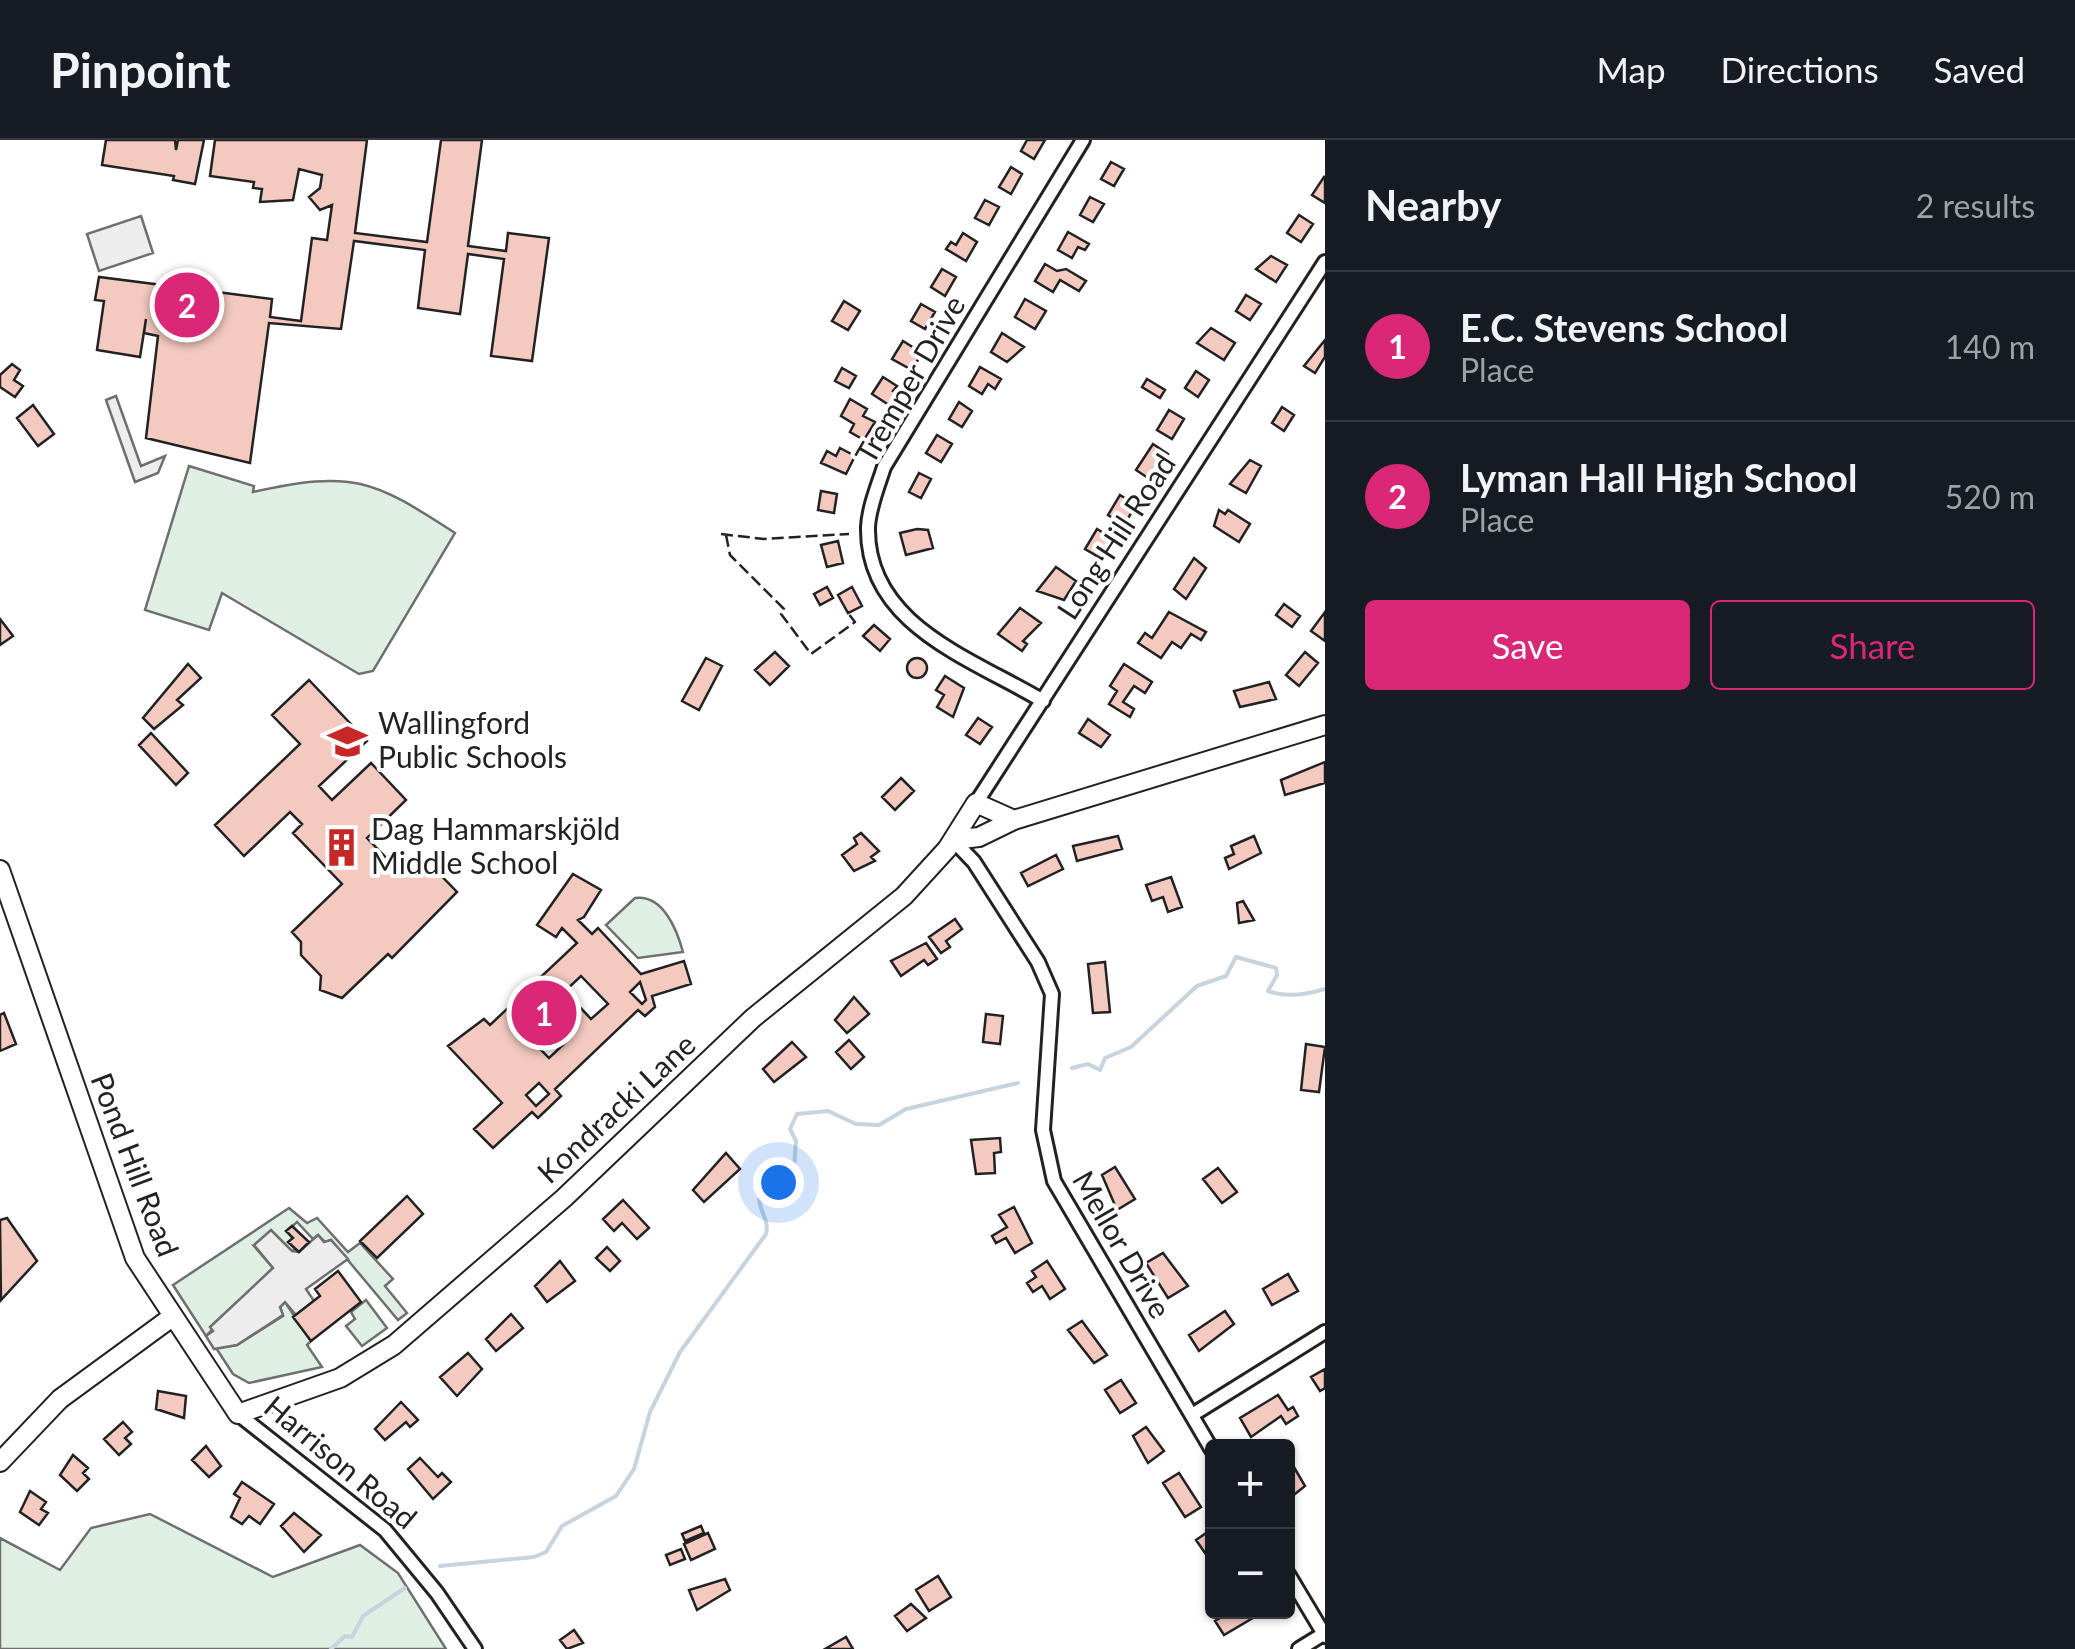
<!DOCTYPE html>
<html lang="en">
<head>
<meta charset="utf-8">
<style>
	body { margin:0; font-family:Lato,sans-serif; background:#242831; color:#f1f3f6 }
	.controls { position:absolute; right:30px; bottom:30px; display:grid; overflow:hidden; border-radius:10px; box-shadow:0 2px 8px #0004 }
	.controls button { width:90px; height:90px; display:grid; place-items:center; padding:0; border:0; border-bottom:2px solid #363941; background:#171b24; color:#f1f3f6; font:50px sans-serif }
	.you { position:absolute; left:778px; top:1042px; width:35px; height:35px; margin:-25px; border:8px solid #fff; border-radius:50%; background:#1a73e8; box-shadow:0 0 0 15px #1a73e833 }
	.badge { display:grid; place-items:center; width:65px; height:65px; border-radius:50%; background:#db2777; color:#fff; font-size:32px; font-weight:700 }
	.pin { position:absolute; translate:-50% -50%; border:5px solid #fff; box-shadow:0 2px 10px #0006 }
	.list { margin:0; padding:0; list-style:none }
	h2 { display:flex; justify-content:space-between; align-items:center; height:130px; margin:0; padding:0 40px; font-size:42px }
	h2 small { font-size:32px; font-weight:400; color:#9ea1a6 }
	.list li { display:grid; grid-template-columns:65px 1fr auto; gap:30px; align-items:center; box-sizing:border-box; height:150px; padding:0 40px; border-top:2px solid #363941 }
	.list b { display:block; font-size:38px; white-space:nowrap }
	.list p { margin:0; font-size:32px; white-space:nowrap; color:#9ea1a6 }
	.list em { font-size:32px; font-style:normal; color:#9ea1a6 }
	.actions { display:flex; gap:20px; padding:30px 40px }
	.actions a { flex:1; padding:22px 0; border:2px solid #db2777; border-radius:10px; text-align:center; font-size:35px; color:#db2777 }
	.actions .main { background:#db2777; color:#fff }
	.map { position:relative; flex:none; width:1325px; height:1509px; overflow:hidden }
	header { display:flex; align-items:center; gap:60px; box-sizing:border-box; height:140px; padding:0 50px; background:#171b24; border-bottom:2px solid #363941 }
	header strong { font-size:48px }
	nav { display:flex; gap:55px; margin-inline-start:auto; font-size:35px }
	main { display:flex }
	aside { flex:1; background:#171b24 }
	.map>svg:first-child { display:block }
</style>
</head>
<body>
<header>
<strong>Pinpoint</strong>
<nav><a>Map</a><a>Directions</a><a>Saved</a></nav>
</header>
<main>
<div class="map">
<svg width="1325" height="1509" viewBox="0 0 1325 1509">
	<rect width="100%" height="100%" fill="#fff"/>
	<path fill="#e0efe3" stroke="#6f6f6f" stroke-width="2.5" d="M189,326L254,346L253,352C353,330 372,339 455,393L373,531L359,534L222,453L209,490L145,470Z
		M635,758C663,754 677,790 683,812L638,818L606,785Z
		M289,1068L307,1083L317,1078L348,1112L360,1103L393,1139L385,1146L407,1173L398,1180L331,1100L325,1102L318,1095L313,1099L297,1082L287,1091L293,1098L289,1102L295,1109L292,1111L254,1106L273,1128L206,1196L173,1145Z
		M366,1160L387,1188L362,1206L346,1186L355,1179L351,1172Z
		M285,1162L311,1201L307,1205L322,1227L249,1243L233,1234L216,1208L237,1205L283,1176L280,1167Z
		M150,1374L273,1437L360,1405L398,1433L446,1509H0V1398L60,1430L91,1388Z"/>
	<path fill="#ededed" stroke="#6f6f6f" stroke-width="2.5" d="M141,76L153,113L99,131L87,94Z
		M116,256L141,326L165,316L158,333L135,342L106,260Z
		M271,1090L292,1111L299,1112L318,1095L324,1102L331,1100L348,1119L306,1149L314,1161L296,1175L285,1162L280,1167L283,1175L237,1205L214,1209L206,1196L213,1191L210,1187L273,1128L254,1105Z"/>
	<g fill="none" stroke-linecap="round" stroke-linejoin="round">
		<path stroke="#c7d3dd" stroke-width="4" d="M1072,928L1088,924L1100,930L1105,918L1131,907L1197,846L1226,836L1236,817L1276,828L1277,835L1268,851C1287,858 1306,855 1325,849
			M440,1426L534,1417L546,1412L562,1386L616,1356L634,1329L650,1272L680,1212L766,1094C770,1078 756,1068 760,1054L784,1062L792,1054L796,1001L790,989L797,974L828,971L856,984L879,985L906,969L1018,943
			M331,1509L345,1496L352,1497L363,1476L405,1448"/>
	</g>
	<path fill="#f3c9c0" stroke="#222" stroke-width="2.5" fill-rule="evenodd" d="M106,0H175L176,10L178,0H204L195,44L173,40L174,36L102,25Z
		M215,0H367L355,93L427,102L441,0H482L468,106L506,111L508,93L549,98L532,221L491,216L504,119L468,114L460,174L418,168L425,110L354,101L341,189L269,183L250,323L146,298L158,196L144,193L146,179L140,217L97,210L104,161L95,160L99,137L272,159L270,177L301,181L312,98L327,100L332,65L320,70L309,57L320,48L322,35L299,29L293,60L260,62L262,49L253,48L254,42L210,36Z
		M1027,0H1045L1034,19L1021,11Z
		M1111,22L1124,29L1114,46L1101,39Z
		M1011,27L1022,34L1011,54L999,47Z
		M1324,37L1325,38V63L1312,55Z
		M1090,57L1104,64L1093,82L1080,75Z
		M985,60L999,67L989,85L975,78Z
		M1299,75L1313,84L1301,102L1287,93Z
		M1068,92L1089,104L1085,110L1078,107L1072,118L1058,110Z
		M963,93L977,102L966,121L946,109L951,102L956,105Z
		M1271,116L1287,125L1276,142L1256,129Z
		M1045,124L1057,131L1066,129L1086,141L1079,151L1060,140L1053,152L1035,141Z
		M942,129L956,137L945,156L931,147Z
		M1246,155L1261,164L1250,180L1236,171Z
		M1025,159L1046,171L1035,189L1015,177Z
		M844,161L860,171L848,190L832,181Z
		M921,164L935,172L925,189L911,181Z
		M1211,188L1235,203L1224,220L1197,203Z
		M1002,193L1024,207L1007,222L991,212Z
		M1325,200V217L1315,233L1304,226Z
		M903,201L922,213L912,230L892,219Z
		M12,224L20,230L14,240L23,246L15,257L0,247V235Z
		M980,227L1001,239L995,249L988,244L982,254L969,246Z
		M842,228L856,236L849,248L835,241Z
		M1196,231L1209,240L1198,257L1185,248Z
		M883,237L897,246L893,251L899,255L892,267L872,254Z
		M1147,239L1165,250L1160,258L1142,247Z
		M850,259L867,269L863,276L875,282L864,300L850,292L854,284L841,276Z
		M959,262L972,271L962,287L949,279Z
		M33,265L54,294L38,306L17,278Z
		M1282,267L1294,275L1284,291L1272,283Z
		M1169,270L1184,279L1172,299L1157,290Z
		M937,295L952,304L941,322L926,313Z
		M1153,304L1168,314L1151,340L1136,330Z
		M840,308L855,316L846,334L821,323L827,311L836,316Z
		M1250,320L1261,326L1246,353L1230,344Z
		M919,333L931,339L921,358L909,352Z
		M821,351L837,354L834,373L818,370Z
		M1120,355L1136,365L1124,385L1108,375Z
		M1219,370L1225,374L1228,370L1250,384L1239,402L1214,386Z
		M917,389L928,390L933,408L906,415L900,393Z
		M1097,389L1114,399L1102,419L1085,409Z
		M838,401L843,423L827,427L821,405Z
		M1194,418L1206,428L1186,459L1174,449Z
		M1056,427L1076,441L1064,460L1037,451Z
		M827,447L833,458L820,465L814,454Z
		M852,447L862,466L848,473L838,455Z
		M1284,464L1300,476L1292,487L1276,475Z
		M1020,468L1041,483L1023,501L1027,504L1022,511L998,494Z
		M1169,472L1206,492L1201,500L1191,494L1181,508L1172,502L1161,518L1138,503L1145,493L1152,498Z
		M1325,472V501L1311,491Z
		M0,479L13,496L0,505Z
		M874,485L890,499L880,511L863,496Z
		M775,512L789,526L770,545L755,530Z
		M1305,512L1318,523L1299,546L1286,535Z
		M907 528a10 10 0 1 1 20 0a10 10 0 1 1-20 0Z
		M706,518L722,526L699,570L682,561Z
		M188,524L201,538L177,560L183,565L154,589L143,578Z
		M1124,524L1152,542L1145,553L1134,546L1123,562L1134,569L1130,577L1109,564L1117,551L1110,546Z
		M945,536L964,548L953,577L937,567L944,555L936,550Z
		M309,540L367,601L319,646L332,660L371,623L406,660L367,698L403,735L422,716L457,752L392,818L388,814L342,858L320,850L321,836L301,815V802L292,792L342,744L293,693L302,684L290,672L244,716L215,685L300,604L272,575Z
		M1269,542L1276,559L1240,567L1234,551Z
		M978,578L992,587L980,604L966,595Z
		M1088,579L1110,595L1101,607L1079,593Z
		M151,593L188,633L176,645L139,605Z
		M1325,622V643L1285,655L1281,640Z
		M901,638L914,651L895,670L882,657Z
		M861,693L879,711L871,717L875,721L854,731L842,715L857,704L854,698Z
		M1118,696L1122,709L1077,721L1073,706Z
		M1254,696L1261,713L1229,729L1225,718L1234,714L1231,706Z
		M1056,715L1063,729L1028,746L1021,733Z
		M573,734L601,750L584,777L578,780L592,794L598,788L641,834L684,821L691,844L652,856L655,867L645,876L638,870L555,949L561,956L538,978L532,972L493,1008L474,989L502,963L448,906L484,879L490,885L577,803L562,788L556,797L537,785ZM581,836L608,864L591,879L565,851ZM640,842L646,860L642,864L630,852ZM539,875L565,903L549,918L522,890ZM539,943L549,954L536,966L526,955Z
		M1171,737L1182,767L1168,772L1163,757L1152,761L1146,745Z
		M1243,761L1254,780L1239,783L1237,763Z
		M955,779L962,789L946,801L950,807L941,813L929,797Z
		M926,803L937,819L928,825L924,820L901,836L891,821Z
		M1105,822L1110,872L1093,873L1088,824Z
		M854,857L869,874L847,893L835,880Z
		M4,873L16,904L0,911V875Z
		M986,874L1003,876L1000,904L983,902Z
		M849,900L864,917L851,929L836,912Z
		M792,902L806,917L774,942L763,929Z
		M1306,904L1325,907L1319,952L1301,950Z
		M1000,998L1001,1012L994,1013L995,1033L976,1034L971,1000Z
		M726,1013L740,1029L704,1062L693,1050Z
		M1115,1027L1135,1059L1117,1070L1102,1035Z
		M1218,1028L1237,1052L1222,1063L1203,1039Z
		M407,1056L423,1074L377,1118L360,1101Z
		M623,1060L649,1088L637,1099L622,1083L614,1091L603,1079Z
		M1014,1067L1032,1103L1015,1113L1006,1098L996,1103L992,1096L1007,1087L999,1075Z
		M7,1078L37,1121L1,1160L0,1080Z
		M292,1086L309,1102L299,1112L288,1102L293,1098L286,1091Z
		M607,1107L620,1121L610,1131L596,1118Z
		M1163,1113L1188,1146L1168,1158L1146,1123Z
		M560,1121L575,1141L547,1162L535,1146Z
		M1047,1121L1065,1149L1050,1159L1042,1146L1033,1152L1027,1143L1036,1137L1032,1131Z
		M338,1131L361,1162L311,1201L293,1177L320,1156L315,1149Z
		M1288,1134L1298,1151L1272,1165L1263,1149Z
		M1225,1171L1234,1184L1199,1211L1189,1195Z
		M511,1174L523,1188L496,1211L486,1199Z
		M1082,1181L1107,1215L1094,1223L1068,1190Z
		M468,1213L482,1229L457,1256L440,1237Z
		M1325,1229V1248L1320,1251L1311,1237Z
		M1121,1240L1136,1263L1120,1273L1105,1250Z
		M158,1251L186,1256L184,1278L156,1269Z
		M1278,1255L1288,1270L1293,1267L1298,1276L1286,1284L1281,1276L1251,1297L1240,1278Z
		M401,1262L418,1280L410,1287L406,1282L385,1300L375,1289Z
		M123,1282L132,1292L125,1298L131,1304L119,1315L104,1299Z
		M1146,1287L1164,1311L1148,1323L1133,1296Z
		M206,1306L221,1326L209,1337L192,1320Z
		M73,1315L88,1328L83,1333L89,1339L77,1351L60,1335Z
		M1288,1317L1305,1346L1290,1358L1288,1355Z
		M420,1318L438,1337L442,1333L451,1342L433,1359L408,1329Z
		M1179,1333L1201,1367L1185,1377L1163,1343Z
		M242,1342L274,1364L260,1384L249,1376L242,1384L231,1377L240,1358L234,1354Z
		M30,1351L46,1362L41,1369L48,1373L39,1385L20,1372Z
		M294,1373L321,1395L304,1412L281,1386Z
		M701,1386L704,1393L685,1401L682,1394Z
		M1212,1389V1423L1196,1400Z
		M708,1393L715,1409L691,1420L684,1404Z
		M681,1409L685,1419L670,1425L666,1415Z
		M938,1436L951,1457L929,1471L916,1450Z
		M725,1439L730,1450L697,1470L689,1450Z
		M911,1464L926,1478L907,1491L895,1476Z
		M1230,1472H1263L1224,1495L1215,1481Z
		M574,1490L583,1503L567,1509L560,1500Z
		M846,1497L853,1509H825Z"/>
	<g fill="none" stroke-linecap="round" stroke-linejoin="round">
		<defs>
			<path id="minor" d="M1043,561C971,518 866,485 868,387C869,367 878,346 884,327L1083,0
				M976,663L1325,122
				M953,700L974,722L1038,822L1052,854L1043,990L1054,1041L1212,1310
				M238,1274L385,1390L437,1453L475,1509
				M1192,1275L1325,1192
				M1288,1434L1325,1496
				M1299,1509L1325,1493"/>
			<path id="secondary" d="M953,700L979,697L1014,680L1325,585
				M0,730L135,1118L238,1274L340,1238L394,1205L564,1058L753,878L904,756L947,709L976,663L1014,680
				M0,1322L60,1259L172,1177"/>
		</defs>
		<use href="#minor" stroke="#222" stroke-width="18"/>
		<use href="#secondary" stroke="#222" stroke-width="22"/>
		<use href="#minor" stroke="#fff" stroke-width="12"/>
		<use href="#secondary" stroke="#fff" stroke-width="18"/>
		<path stroke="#222" stroke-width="2.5" stroke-dasharray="12 5" stroke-linecap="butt" d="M721,394L764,399L849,394
			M726,395L730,415L784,469L781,474L811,514L855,482L848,473"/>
	</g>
	<defs>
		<symbol id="school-bare" viewBox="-9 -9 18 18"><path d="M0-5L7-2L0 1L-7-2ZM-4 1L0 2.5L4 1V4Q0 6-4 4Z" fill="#c62828" stroke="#fff" stroke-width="2.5" paint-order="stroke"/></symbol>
		<symbol id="building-bare" viewBox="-9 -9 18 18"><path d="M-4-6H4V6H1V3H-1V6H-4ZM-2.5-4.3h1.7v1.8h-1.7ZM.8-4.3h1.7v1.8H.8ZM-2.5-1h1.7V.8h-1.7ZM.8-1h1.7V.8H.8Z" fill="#c62828" stroke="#fff" stroke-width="2.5" paint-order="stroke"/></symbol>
	</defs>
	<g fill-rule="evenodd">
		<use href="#school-bare" x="320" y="574" width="55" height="55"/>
		<use href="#building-bare" x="314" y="680" width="55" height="55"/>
	</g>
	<g text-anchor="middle" stroke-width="8" stroke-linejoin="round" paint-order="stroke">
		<g font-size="30" fill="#222" stroke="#fff">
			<text transform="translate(911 240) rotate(-60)" y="10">Tremper Drive</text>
			<text transform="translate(1117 397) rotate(-57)" y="10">Long Hill Road</text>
			<text transform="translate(617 969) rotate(-43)" y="10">Kondracki Lane</text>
			<text transform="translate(134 1025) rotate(69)" y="10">Pond Hill Road</text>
			<text transform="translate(1121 1105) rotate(60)" y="10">Mellor Drive</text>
			<text transform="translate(340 1323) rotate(40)" y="10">Harrison Road</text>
		</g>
		<g font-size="30" fill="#222" stroke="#fff" text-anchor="start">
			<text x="378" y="594">Wallingford<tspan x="378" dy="34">Public Schools</tspan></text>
			<text x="371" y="700">Dag Hammarskjöld<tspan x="371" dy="34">Middle School</tspan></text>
		</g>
	</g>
</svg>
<div class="controls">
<button>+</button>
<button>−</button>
</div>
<div class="you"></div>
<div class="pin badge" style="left:544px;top:873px">1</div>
<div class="pin badge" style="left:187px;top:165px">2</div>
</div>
<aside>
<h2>Nearby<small>2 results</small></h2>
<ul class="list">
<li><span class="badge">1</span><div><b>E.C. Stevens School</b><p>Place</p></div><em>140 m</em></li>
<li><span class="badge">2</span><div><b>Lyman Hall High School</b><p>Place</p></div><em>520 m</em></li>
</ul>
<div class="actions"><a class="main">Save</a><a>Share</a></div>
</aside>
</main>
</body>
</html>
